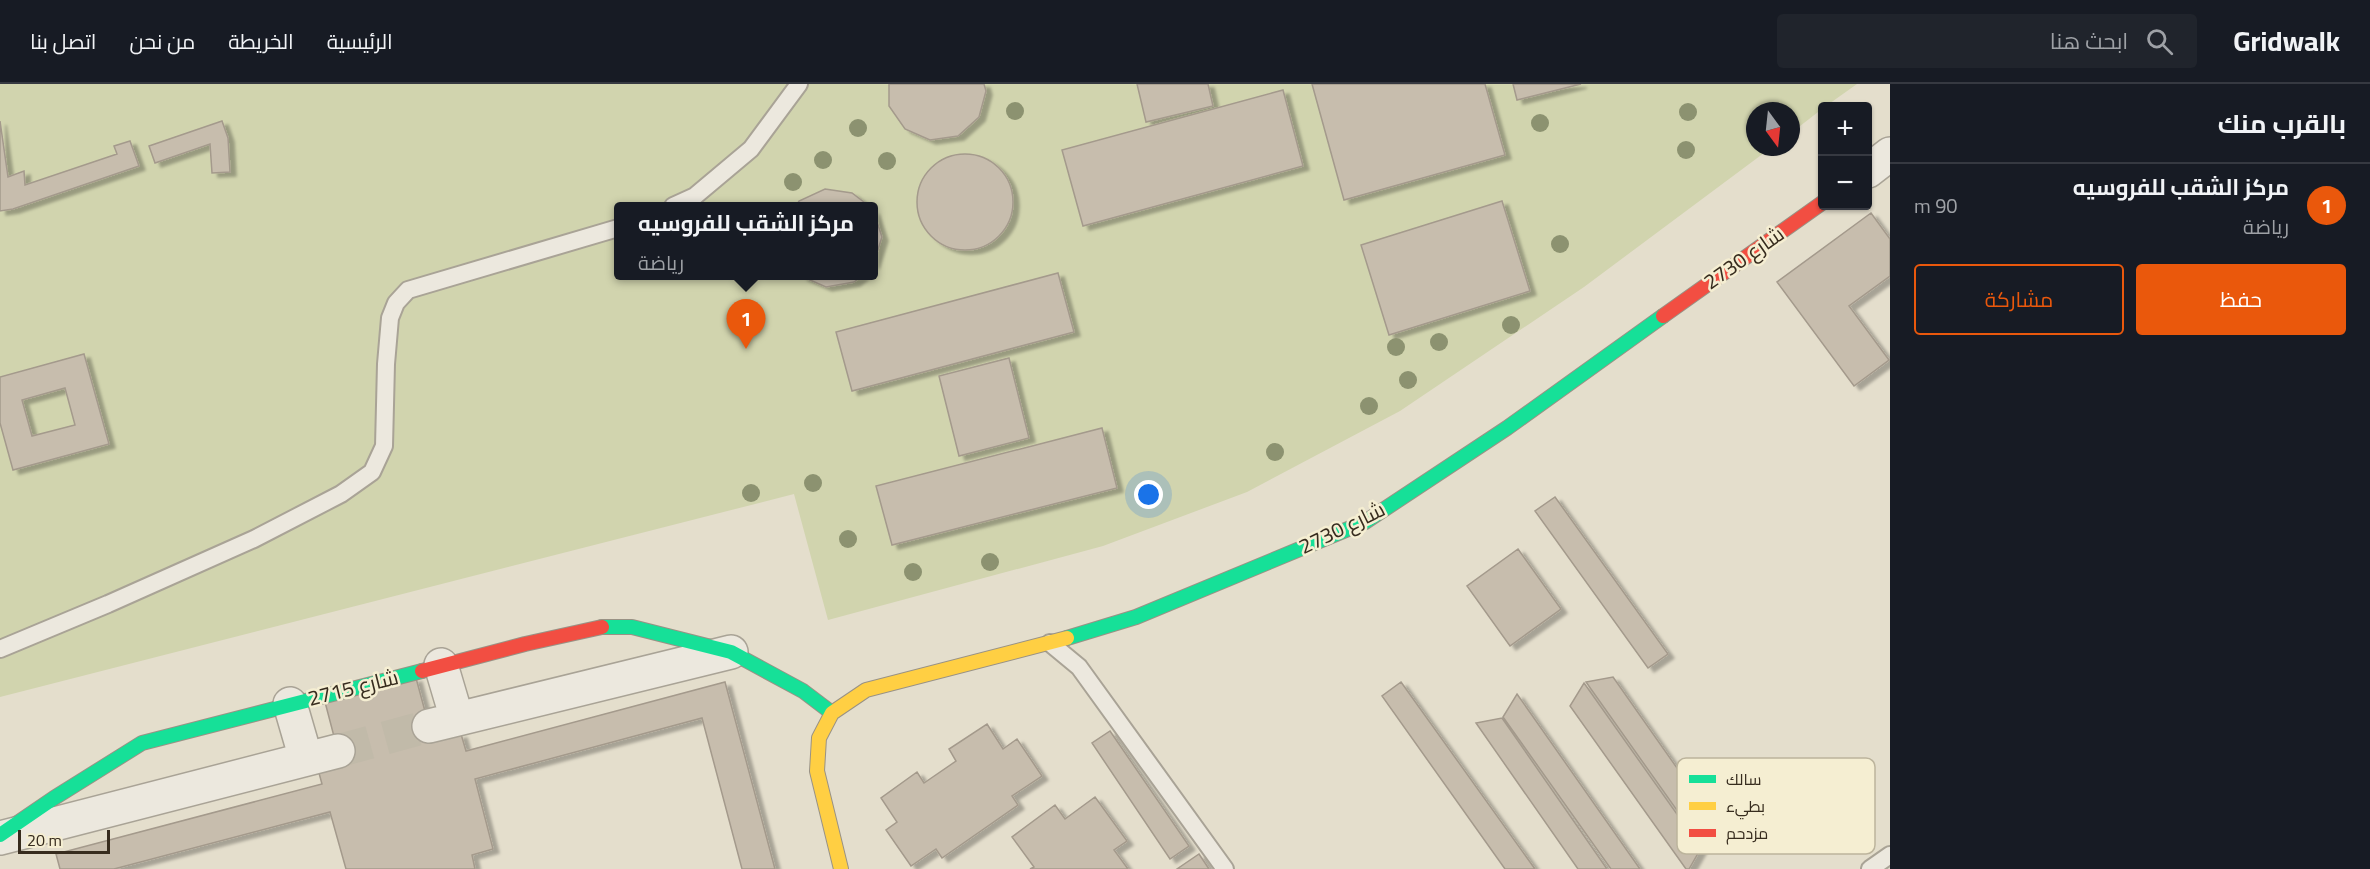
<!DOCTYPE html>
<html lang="ar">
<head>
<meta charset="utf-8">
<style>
	body { margin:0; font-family:Georgia,Cairo,serif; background:#20242c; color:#f1f3f6; direction:rtl }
	.controls { position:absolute; right:18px; top:18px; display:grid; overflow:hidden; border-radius:6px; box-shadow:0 2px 4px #0004 }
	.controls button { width:54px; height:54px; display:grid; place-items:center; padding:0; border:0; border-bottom:2px solid #363941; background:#171b24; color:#f1f3f6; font:30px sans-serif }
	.compass { position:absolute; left:1746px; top:18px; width:54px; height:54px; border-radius:50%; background:#171b24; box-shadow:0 2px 4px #0004; rotate:165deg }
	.scale { position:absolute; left:18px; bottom:15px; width:92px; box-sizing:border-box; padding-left:6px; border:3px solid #372c1e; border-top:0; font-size:16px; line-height:21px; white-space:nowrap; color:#372c1e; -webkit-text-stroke:4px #f5eed2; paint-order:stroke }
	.you { position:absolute; left:1149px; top:411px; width:21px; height:21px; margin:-15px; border:4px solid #fff; border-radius:50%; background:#1a73e8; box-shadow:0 0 0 9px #1a73e833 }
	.badge { display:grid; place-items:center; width:39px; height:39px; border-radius:50%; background:#ea580c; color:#fff; font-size:20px; font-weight:700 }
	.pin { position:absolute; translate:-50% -50px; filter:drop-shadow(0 2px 3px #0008) }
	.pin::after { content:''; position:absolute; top:32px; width:21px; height:18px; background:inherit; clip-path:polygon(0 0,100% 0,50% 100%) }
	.popup { position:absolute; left:614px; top:118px; width:264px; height:78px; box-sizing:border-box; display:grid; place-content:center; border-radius:6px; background:#171b24; filter:drop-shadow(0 2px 4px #0005); font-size:20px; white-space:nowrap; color:#9ea1a6 }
	.popup b { font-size:22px; color:#f1f3f6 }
	.popup::after { content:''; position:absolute; left:50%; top:100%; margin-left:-12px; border:12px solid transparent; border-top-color:#171b24 }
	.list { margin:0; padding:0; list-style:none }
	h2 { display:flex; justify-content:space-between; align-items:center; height:78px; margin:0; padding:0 24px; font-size:26px }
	h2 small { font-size:20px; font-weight:400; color:#9ea1a6 }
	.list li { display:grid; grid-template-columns:39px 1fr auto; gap:18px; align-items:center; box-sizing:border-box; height:84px; padding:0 24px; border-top:2px solid #363941 }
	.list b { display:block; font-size:22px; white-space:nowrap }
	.list p { margin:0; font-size:20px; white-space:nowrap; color:#9ea1a6 }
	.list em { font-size:20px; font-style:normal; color:#9ea1a6 }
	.actions { display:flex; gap:12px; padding:18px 24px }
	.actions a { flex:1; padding:14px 0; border:2px solid #ea580c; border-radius:6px; text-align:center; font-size:21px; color:#ea580c }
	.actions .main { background:#ea580c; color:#fff }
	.icon { flex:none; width:33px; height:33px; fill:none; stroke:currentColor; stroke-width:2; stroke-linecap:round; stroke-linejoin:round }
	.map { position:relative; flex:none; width:1890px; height:785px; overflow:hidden; direction:ltr }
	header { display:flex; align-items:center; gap:36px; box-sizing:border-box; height:84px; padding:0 30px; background:#171b24; border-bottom:2px solid #363941 }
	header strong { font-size:28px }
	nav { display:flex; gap:33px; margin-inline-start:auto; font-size:21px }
	.search { width:420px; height:54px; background:#20242c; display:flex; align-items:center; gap:15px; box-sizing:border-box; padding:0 21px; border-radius:6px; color:#9ea1a6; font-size:22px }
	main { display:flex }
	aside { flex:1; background:#171b24 }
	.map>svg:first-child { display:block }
</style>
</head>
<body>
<header>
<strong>Gridwalk</strong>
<div class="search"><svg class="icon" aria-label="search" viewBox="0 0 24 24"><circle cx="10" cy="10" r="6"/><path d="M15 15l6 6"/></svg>ابحث هنا</div>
<nav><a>الرئيسية</a><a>الخريطة</a><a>من نحن</a><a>اتصل بنا</a></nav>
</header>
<main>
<aside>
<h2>بالقرب منك<small></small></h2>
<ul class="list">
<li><span class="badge">1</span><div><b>مركز الشقب للفروسيه</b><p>رياضة</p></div><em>90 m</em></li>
</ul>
<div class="actions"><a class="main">حفظ</a><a>مشاركة</a></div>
</aside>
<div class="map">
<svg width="1890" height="785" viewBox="0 0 1890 785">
	<defs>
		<filter id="shadow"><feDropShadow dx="6" dy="4" stdDeviation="1.5" flood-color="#0004"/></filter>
	</defs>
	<rect width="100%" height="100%" fill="#e4decc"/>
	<path fill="#d1d4ae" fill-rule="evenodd" d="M0,0H1857L1826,22H1822V25L1791,49V27H1755V63H1772L1584,203L1400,327L1247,408L1103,462L828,536L794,410L0,613ZM618,122H873V192H618Z"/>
	<path fill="#c7bdad" stroke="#a49a8c" stroke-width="1.5" fill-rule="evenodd" filter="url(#shadow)" d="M889,0H984L986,7L979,33L958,52L930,56L905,45L889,22Z
		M1137,0H1208L1213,22L1146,38Z
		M1312,0H1485L1505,71L1344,116Z
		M1513,0H1581L1517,16Z
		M1283,6L1303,82L1083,142L1062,66Z
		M0,37L8,93L24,87L25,101L117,70L114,62L130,57L139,82L13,125L0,127Z
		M222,37L228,54L230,88L212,89L210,60L155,79L149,62Z
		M917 118a48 48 0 1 1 96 0a48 48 0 1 1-96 0Z
		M825,105L852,109L869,122H796L799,117Z
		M1502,117L1530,207L1389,251L1361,161Z
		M873,126L882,153L873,181Z
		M1871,129L1890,155V192L1849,222L1889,276L1854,302L1777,198Z
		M1058,189L1074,248L852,307L836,248Z
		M801,192H862L854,198L826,203Z
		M84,270L109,360L13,386L0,339V293ZM65,304L75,341L32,352L22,316Z
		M1009,274L1029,354L959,372L939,292Z
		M1102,344L1117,404L892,461L876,402Z
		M1555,413L1668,570L1648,584L1535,427Z
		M1518,465L1561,525L1510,562L1467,502Z
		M1613,593L1729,758L1703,763L1586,598Z
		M416,594L433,657L461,650L466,667L725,598L775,785H742L702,634L475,695L493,765L472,771L475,785H346L330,728L114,785H60L56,770L322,700L319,689L342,683L325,618Z
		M1401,598L1535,785H1505L1382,612Z
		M1584,599L1701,764L1689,785H1686L1570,622Z
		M1517,610L1640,785H1611L1503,633Z
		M1502,634L1607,785H1578L1476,639Z
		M987,640L1003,665L1017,655L1042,692L1012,712L1018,721L942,774L936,765L911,782L886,746L897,738L881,714L917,688L924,699L956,677L949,665Z
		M1110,647L1189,762L1170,775L1092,659Z
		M1095,713L1127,757L1114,766L1128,785H1030L1034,783L1012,753L1055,721L1065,735Z
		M1199,770L1209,785H1177Z"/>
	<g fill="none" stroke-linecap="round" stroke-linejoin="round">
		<path stroke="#c1baa9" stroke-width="33" stroke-dasharray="33 16" stroke-linecap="butt" d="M338,667L429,642"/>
		<defs>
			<path id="lane" d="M673,122L695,112L751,65L799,0
				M1050,559L1079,583L1225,785
				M0,565L108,520L254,455L341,410L372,388L384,362L386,280L390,234L396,219L408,206L618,144
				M1870,785L1890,771"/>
			<path id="street" d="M1868,87L1890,70
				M441,581L457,635
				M290,620L306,675
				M429,642L731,568
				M0,754L338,667"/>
			<path id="fast" d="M602,543H632L731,568L803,607L832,629
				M1067,554L1136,533L1365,438L1507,344L1663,232
				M0,751L54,714L142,659L422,587"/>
			<path id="slow" d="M841,785L817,687L819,654L832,629L866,606L1067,554"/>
			<path id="jam" d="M1663,232L1822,119
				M422,587L525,560L602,543"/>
		</defs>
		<use href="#lane" stroke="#a9a396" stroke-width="20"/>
		<use href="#street" stroke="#a9a396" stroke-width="36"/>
		<use href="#fast" stroke="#999285" stroke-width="16"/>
		<use href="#slow" stroke="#999285" stroke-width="16"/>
		<use href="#jam" stroke="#999285" stroke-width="16"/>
		<use href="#lane" stroke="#ece8de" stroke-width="16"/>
		<use href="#street" stroke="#ece8de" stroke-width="33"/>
		<use href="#fast" stroke="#16e098" stroke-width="14"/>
		<use href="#slow" stroke="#ffcf43" stroke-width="14"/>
		<use href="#jam" stroke="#f24e42" stroke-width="14"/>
	</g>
	<g fill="#8c9270">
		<circle cx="1015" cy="27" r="9"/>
		<circle cx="1688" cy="28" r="9"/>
		<circle cx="1540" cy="39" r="9"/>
		<circle cx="858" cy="44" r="9"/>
		<circle cx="1686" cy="66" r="9"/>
		<circle cx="823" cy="76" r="9"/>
		<circle cx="887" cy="77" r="9"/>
		<circle cx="793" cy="98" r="9"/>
		<circle cx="1560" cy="160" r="9"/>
		<circle cx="1511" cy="241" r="9"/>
		<circle cx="1439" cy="258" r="9"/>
		<circle cx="1396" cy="263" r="9"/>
		<circle cx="1408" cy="296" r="9"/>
		<circle cx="1369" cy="322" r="9"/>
		<circle cx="1275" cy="368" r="9"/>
		<circle cx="813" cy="399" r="9"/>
		<circle cx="751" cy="409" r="9"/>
		<circle cx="848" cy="455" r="9"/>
		<circle cx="990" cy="478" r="9"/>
		<circle cx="913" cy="488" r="9"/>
	</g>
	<g text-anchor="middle" stroke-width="5" stroke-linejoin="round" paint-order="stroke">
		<g font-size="21" fill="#372c1e" stroke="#f5eed2">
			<text transform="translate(1744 174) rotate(-35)" y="7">شارع 2730</text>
			<text transform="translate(1342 444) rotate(-26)" y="7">شارع 2730</text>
			<text transform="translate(353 604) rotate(-14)" y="7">شارع 2715</text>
		</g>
	</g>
	<rect x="1677" y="674" width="198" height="96" rx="9" fill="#f5eed2" stroke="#bcb49c" stroke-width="1.5"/>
	<rect x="1689" y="691" width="27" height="8" fill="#16e098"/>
	<rect x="1689" y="718" width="27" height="8" fill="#ffcf43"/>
	<rect x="1689" y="745" width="27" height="8" fill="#f24e42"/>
	<g font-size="16" fill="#372c1e">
		<text x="1726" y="701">سالك</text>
		<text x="1726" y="728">بطيء</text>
		<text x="1726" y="755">مزدحم</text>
	</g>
</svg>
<div class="controls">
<button>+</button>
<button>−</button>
</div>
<svg class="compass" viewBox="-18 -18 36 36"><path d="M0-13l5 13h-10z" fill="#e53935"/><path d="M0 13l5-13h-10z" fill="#9ea1a6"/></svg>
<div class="scale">20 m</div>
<div class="you"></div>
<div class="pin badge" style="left:746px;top:265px">1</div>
<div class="popup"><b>مركز الشقب للفروسيه</b>رياضة</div>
</div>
</main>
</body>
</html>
